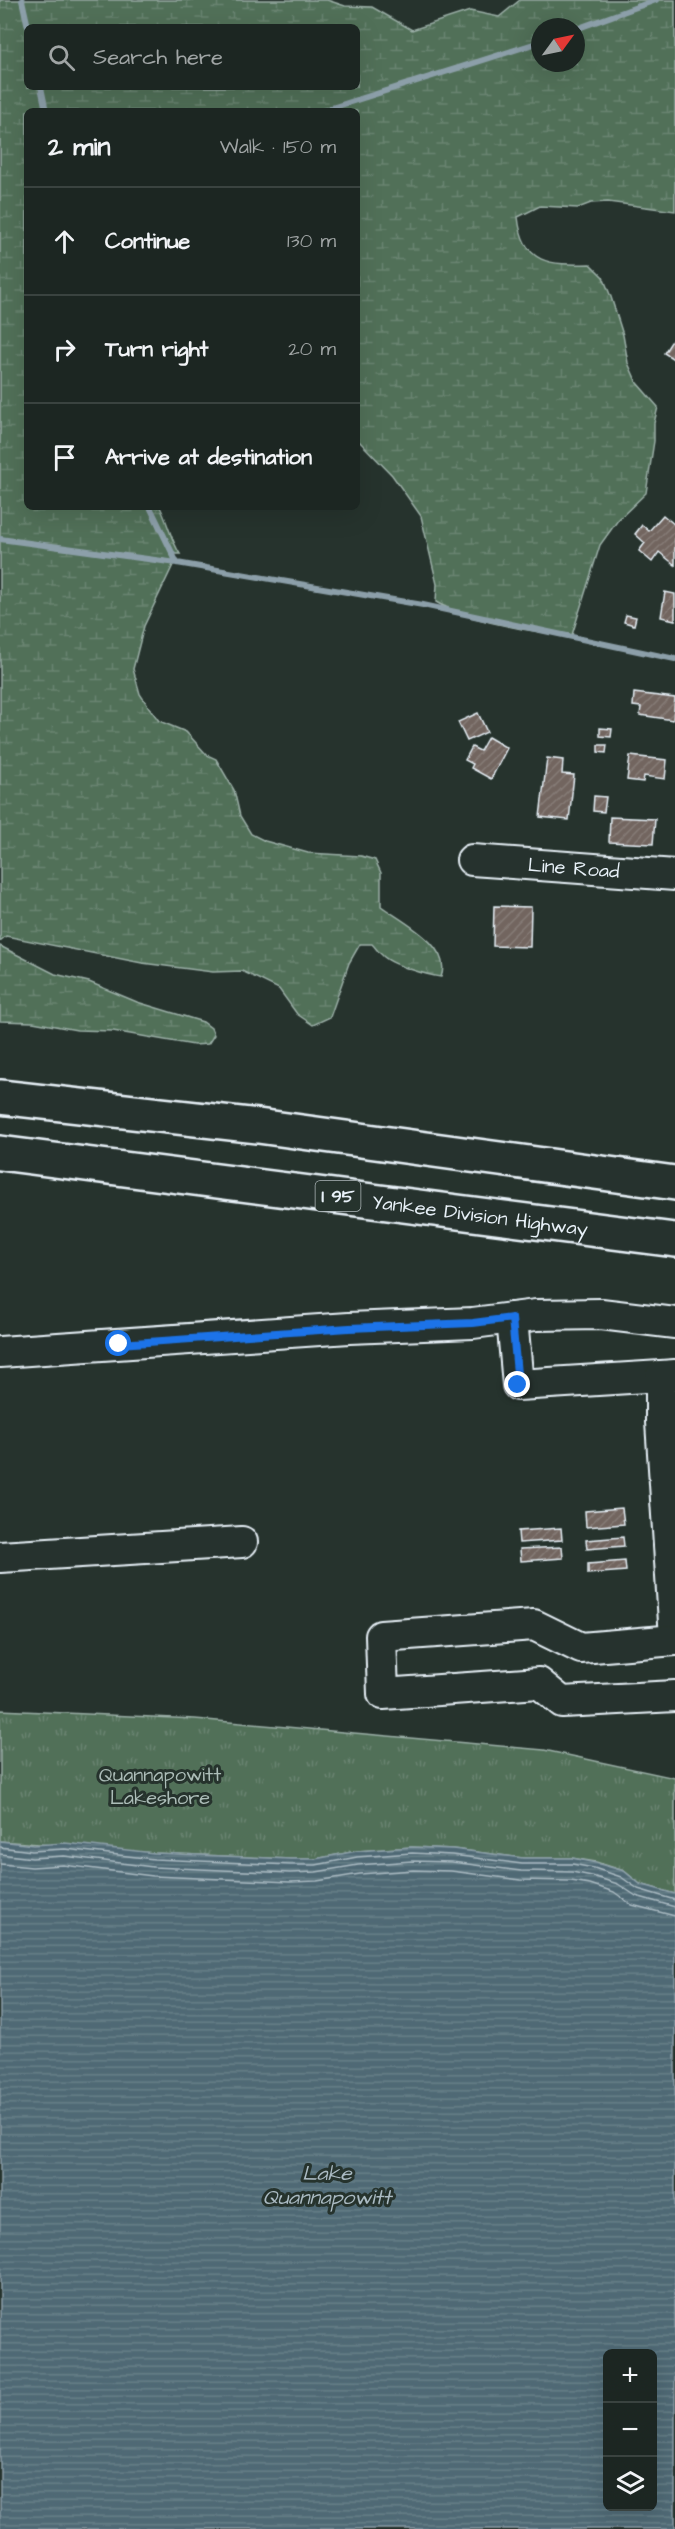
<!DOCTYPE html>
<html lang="en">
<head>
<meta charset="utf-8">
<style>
	body { margin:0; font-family:"Architects Daughter",sans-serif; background:#252e2a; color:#f1f3f6 }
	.controls { position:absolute; right:18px; bottom:18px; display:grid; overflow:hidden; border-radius:9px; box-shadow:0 6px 24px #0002 }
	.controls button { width:54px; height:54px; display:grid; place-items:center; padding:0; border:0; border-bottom:2px solid #3a4340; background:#1c2622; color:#f1f3f6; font:30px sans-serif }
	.compass { position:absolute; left:531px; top:18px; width:54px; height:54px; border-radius:50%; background:#1c2622; box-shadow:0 6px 24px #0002; rotate:57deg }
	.stop { position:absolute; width:18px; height:18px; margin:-14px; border:4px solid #1a73e8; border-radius:50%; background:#fff }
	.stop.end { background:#1a73e8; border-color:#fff; box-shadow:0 2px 6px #0008 }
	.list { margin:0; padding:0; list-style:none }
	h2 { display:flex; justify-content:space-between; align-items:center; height:78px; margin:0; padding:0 24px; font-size:26px }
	h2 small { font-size:20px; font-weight:400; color:#a0a5a5 }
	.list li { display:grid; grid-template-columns:39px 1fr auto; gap:18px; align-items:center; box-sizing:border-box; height:108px; padding:0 24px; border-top:2px solid #3a4340 }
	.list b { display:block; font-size:22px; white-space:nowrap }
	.list em { font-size:20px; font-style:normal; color:#a0a5a5 }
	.icon { flex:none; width:33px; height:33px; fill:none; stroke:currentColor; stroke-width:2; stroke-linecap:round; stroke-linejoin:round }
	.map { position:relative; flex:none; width:675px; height:2529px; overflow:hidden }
	.search { position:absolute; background:#1c2622; box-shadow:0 6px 24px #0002; left:24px; top:24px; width:336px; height:66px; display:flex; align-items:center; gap:15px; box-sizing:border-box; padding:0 21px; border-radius:9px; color:#a0a5a5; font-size:22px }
	.panel { position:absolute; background:#1c2622; box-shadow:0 6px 24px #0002; left:24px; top:108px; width:336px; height:402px; border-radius:9px }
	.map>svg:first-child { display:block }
</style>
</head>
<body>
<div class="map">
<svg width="675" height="2529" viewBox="0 0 675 2529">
	<defs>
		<pattern id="wetland-marsh" width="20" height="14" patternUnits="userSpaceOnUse" patternTransform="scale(1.5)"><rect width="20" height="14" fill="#516f58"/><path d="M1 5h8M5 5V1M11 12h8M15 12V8" fill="none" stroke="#6a8471"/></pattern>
		<pattern id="park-tufts" width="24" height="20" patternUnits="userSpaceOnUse" patternTransform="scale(1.5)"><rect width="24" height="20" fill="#516f58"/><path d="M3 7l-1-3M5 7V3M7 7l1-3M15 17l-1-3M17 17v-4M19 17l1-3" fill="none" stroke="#6a8471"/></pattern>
		<pattern id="water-rules" width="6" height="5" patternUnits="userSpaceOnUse" patternTransform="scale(1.5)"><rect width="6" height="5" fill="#4f6974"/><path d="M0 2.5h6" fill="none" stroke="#687f89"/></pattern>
		<pattern id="building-hatch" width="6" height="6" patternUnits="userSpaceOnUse" patternTransform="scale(1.5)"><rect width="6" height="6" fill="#72655f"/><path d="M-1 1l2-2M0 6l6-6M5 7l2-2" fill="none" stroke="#867c77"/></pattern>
	</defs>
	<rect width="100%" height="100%" fill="#26332d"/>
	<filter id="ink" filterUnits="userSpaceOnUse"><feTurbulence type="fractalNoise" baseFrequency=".0167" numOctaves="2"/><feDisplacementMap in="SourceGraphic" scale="12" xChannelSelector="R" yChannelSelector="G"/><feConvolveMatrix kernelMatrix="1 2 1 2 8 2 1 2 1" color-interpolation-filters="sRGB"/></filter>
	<g filter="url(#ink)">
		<path fill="url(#wetland-marsh)" stroke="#9cb0a8" stroke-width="1.5" fill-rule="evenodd" d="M0,0H327L345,6L372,7L412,30L470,11L499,17L520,0H675V211L608,202L591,203L578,208L540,206L518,217C523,265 550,265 590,264L603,277L611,297L623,335L628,363L637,383L658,407L654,423V441L646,493L618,520L600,545L572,635C536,634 466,620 436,602L437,584L421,516L392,475L357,439V111H27V507H160C168,523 171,540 180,554H173V565L144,626L133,669L140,694L148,706L159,721L186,732L207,755L216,759L234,790L240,816L251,834L265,841L308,853L361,856L375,860L381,873V906C401,921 453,946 441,977C427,975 391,965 382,955C378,952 376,948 372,944H360L349,963L330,1017L313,1025L297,1014L279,989L242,971L213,972L142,963L6,936L0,941ZM27,27H357V87H27ZM540,27H576V63H540Z
			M0,946L55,974L89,982L137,1002L203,1022L211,1028L214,1035L208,1044L194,1045L113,1031L77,1030L33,1022L0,1021Z"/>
		<path fill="url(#park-tufts)" stroke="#9cb0a8" stroke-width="1.5" d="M0,1710L195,1719L544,1750L675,1778V1894L640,1884L624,1871L596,1862L572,1858H523L453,1849L412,1847L357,1851L315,1859H290L154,1853L0,1841Z"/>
		<path fill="url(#water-rules)" stroke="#8c9fa9" stroke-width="1.5" fill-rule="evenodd" d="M0,1841L33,1845L65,1843L154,1853L290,1859H315L357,1851L412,1847L453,1849L523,1858H572L596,1863L624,1871L640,1884L675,1894V2529H0ZM608,2354H652V2506H608Z"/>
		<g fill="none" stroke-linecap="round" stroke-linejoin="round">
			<path stroke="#abbbc3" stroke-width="1.5" d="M0,1847L32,1851L65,1849L154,1859L290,1865H316L357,1857L412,1853L452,1855L522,1864H572L594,1868L621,1877L638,1889L675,1900
				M0,1854L32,1858L64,1856L153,1867L290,1873L316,1872L358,1865L412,1861L452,1862L521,1871L572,1872L592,1876L618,1884L636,1896L675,1907
				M0,1864L32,1867L63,1865L153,1876L290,1882L317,1881L360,1874L413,1870L451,1871L520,1880L571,1881L590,1884L614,1892L632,1905L675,1916"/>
			<path stroke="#8c9fa9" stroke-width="6" d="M22,0L28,27
				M576,29L656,0
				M41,87L46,111
				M322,111L540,42
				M150,507L177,563
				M0,539L177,563L423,605L675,659"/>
		</g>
		<path fill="url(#building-hatch)" stroke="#e8f1f8" stroke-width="1.5" d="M675,336V360L664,353Z
			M663,515L675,525V565L659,552L652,562L639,551L645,543L635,534L642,525L649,531Z
			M665,592L675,594V620L661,617Z
			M626,615L636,617L634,625L624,622Z
			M634,693L675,698L673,720L640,715L641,707L633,706Z
			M478,713L487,732L467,741L458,722Z
			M600,728L612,729L611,737L600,736Z
			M488,737L507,748L491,779L471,768L473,764L465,760L472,747L480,751Z
			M598,745H607L606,753L598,752Z
			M630,756L667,760L665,779L644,776L643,782L627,780Z
			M547,758L563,760L562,774L574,775L569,820L540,817Z
			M594,796L606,797L604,812L593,811Z
			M610,817L655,819L653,844L609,842Z
			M494,906L531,907L530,947L493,946Z
			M622,1508L624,1524L586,1527L585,1511Z
			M561,1528L562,1540L519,1543L518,1531Z
			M623,1537L624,1546L587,1549L586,1540Z
			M562,1547L563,1558L521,1561L520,1549Z
			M625,1561L626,1571L588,1574V1564Z"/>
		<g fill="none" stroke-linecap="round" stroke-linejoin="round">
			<defs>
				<g id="minor">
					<path id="s1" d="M472,860L675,875"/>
					<path d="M512,1318L518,1385L661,1376"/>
					<path d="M0,1352L349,1328L473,1323L536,1315L601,1314L675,1323"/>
					<path d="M675,1375L661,1376V1422L675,1638"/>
					<path d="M0,1557L242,1542"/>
					<path d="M675,1640L581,1648L534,1625L381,1636L383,1694L539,1683L562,1702L675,1696"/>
				</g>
				<g id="highway">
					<path d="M0,1097L258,1126L675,1183"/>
					<path id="s2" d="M0,1153L675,1240"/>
				</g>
			</defs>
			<use href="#minor" stroke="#e8f1f8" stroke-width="34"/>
			<use href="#highway" stroke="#e8f1f8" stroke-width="38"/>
			<use href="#minor" stroke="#26332d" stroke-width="30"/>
			<use href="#highway" stroke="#26332d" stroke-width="33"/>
		</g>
	</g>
	<g fill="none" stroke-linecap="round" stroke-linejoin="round" filter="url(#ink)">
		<path stroke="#1a73e8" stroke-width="8" d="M119,1344L349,1328L473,1323L512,1318L518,1385"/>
	</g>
	<g text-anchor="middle" stroke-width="6" stroke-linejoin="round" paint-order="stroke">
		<rect fill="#26332d" stroke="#aeb8bb" stroke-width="1.5" x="315.5" y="1181" width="45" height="30" rx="4.5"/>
		<g font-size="18" font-weight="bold" fill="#e8f1f8">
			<text x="338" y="1202">I 95</text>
		</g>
		<g font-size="20" fill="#e8f1f8" stroke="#26332d">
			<text dy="7" stroke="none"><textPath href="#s1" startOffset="102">Line Road</textPath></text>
			<text dy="7" stroke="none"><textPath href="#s2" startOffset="484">Yankee Division Highway</textPath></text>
		</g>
		<g font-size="20" fill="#acbdb8" stroke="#26332d">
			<text x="160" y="1781">Quannapowitt<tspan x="160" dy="23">Lakeshore</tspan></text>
		</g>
		<g font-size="21" font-style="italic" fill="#abbbc3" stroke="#26332d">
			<text x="327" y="2180">Lake<tspan x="327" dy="24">Quannapowitt</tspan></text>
		</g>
	</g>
</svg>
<div class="controls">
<button>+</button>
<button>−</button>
<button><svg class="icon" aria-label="layers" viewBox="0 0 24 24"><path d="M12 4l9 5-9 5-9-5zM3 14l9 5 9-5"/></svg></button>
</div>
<svg class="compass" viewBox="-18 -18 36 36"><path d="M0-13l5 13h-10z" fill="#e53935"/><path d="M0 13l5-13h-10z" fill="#a0a5a5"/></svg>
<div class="stop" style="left:119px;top:1344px"></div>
<div class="stop end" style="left:518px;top:1385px"></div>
<div class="search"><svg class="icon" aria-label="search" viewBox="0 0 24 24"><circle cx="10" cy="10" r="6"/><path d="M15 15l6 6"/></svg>Search here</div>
<section class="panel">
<h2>2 min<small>Walk · 150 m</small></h2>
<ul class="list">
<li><svg class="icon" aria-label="ahead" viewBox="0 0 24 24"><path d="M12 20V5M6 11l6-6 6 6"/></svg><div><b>Continue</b></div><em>130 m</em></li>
<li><svg class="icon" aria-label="right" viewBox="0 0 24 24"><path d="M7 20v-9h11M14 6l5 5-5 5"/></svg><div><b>Turn right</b></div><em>20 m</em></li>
<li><svg class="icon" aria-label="arrive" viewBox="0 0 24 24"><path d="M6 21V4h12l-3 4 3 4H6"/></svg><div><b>Arrive at destination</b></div></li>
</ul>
</section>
</div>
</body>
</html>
